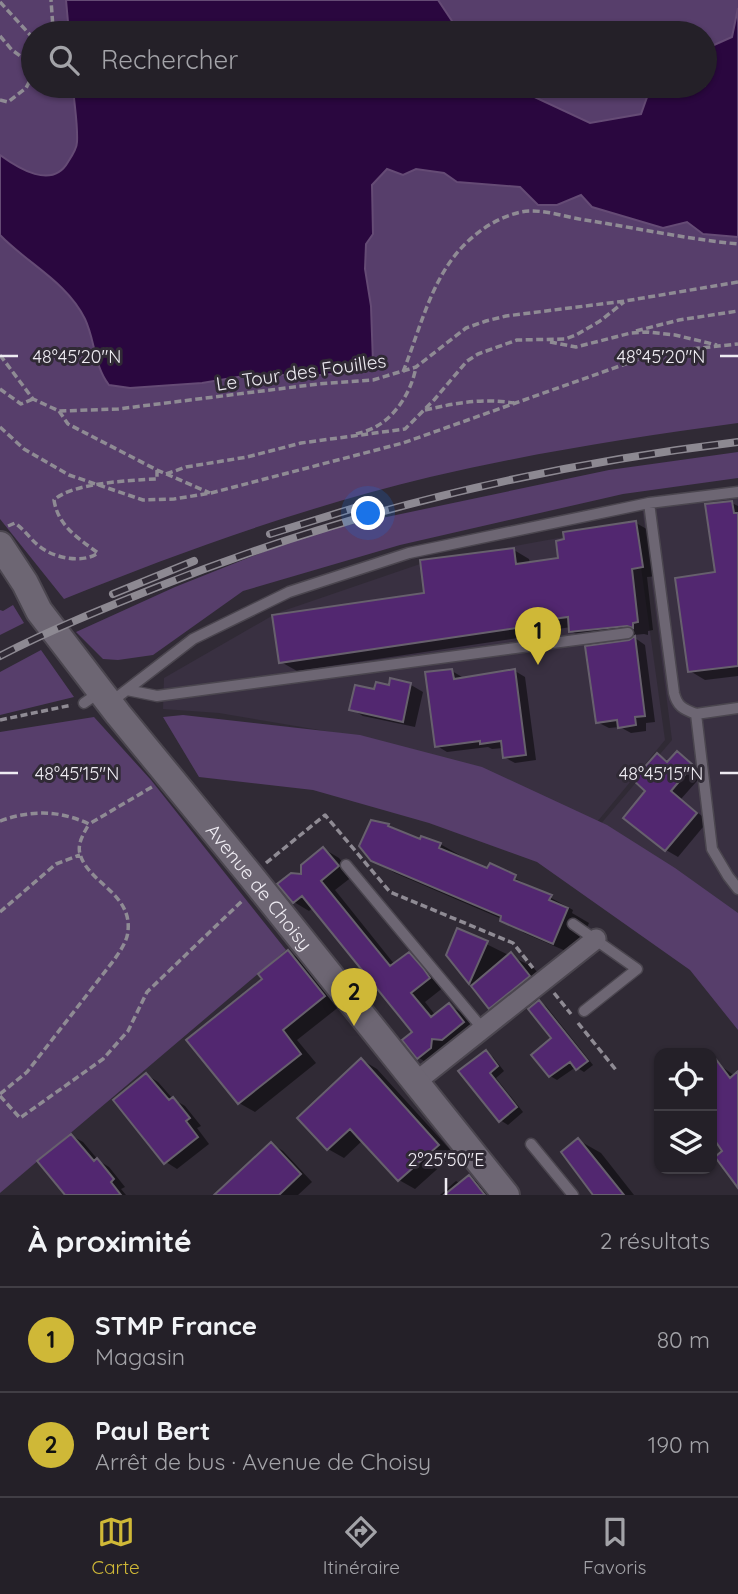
<!DOCTYPE html>
<html lang="fr">
<head>
<meta charset="utf-8">
<style>
	body { margin:0; font-family:Quicksand,sans-serif; background:#302d34; color:#f1f3f6 }
	.controls { position:absolute; right:21px; bottom:21px; display:grid; overflow:hidden; border-radius:14px; box-shadow:0 2px 5px #0004 }
	.controls button { width:63px; height:63px; display:grid; place-items:center; padding:0; border:0; border-bottom:2px solid #413e45; background:#242028; color:#f1f3f6; font:35px sans-serif }
	.you { position:absolute; left:369px; top:514px; width:24px; height:24px; margin:-18px; border:5px solid #fff; border-radius:50%; background:#1a73e8; box-shadow:0 0 0 10px #1a73e833 }
	.badge { display:grid; place-items:center; width:46px; height:46px; border-radius:50%; background:#cfb837; color:#111; font-size:23px; font-weight:700 }
	.pin { position:absolute; translate:-50% -58px; filter:drop-shadow(0 2px 4px #0008) }
	.pin::after { content:''; position:absolute; top:37px; width:24px; height:21px; background:inherit; clip-path:polygon(0 0,100% 0,50% 100%) }
	.list { margin:0; padding:0; list-style:none }
	h2 { display:flex; justify-content:space-between; align-items:center; height:91px; margin:0; padding:0 28px; font-size:30px }
	h2 small { font-size:23px; font-weight:400; color:#a3a3a8 }
	.list li { display:grid; grid-template-columns:46px 1fr auto; gap:21px; align-items:center; box-sizing:border-box; height:105px; padding:0 28px; border-top:2px solid #413e45 }
	.list b { display:block; font-size:26px; white-space:nowrap }
	.list p { margin:0; font-size:23px; white-space:nowrap; color:#a3a3a8 }
	.list em { font-size:23px; font-style:normal; color:#a3a3a8 }
	.icon { flex:none; width:38px; height:38px; fill:none; stroke:currentColor; stroke-width:2; stroke-linecap:round; stroke-linejoin:round }
	.map { position:relative; flex:none; width:738px; height:1195px; overflow:hidden }
	.search { position:absolute; background:#242028; box-shadow:0 2px 5px #0004; left:21px; right:21px; top:21px; height:77px; display:flex; align-items:center; gap:18px; box-sizing:border-box; padding:0 24px; border-radius:38px; color:#a3a3a8; font-size:26px }
	.sheet { height:301px; background:#242028 }
	nav { display:flex; justify-content:space-around; align-items:center; box-sizing:border-box; height:98px; border-top:2px solid #413e45; background:#242028; font-size:19px; color:#a3a3a8 }
	nav a { display:grid; justify-items:center; gap:4px }
	nav .on { color:#cfb837 }
	.map>svg:first-child { display:block }
</style>
</head>
<body>
<div class="map">
<svg width="738" height="1195" viewBox="0 0 738 1195">
	<rect width="100%" height="100%" fill="#302a35"/>
	<path fill="#393041" d="M738,487V956L599,826L672,740L641,499Z
		M635,524L665,740L597,822L361,737L219,713L163,709L164,678L277,613L423,563Z"/>
	<path fill="#573e6b" fill-rule="evenodd" d="M0,0H738V423C635,437 532,453 430,477C305,507 183,551 64,599L0,519ZM33,33H705V86H33Z
		M738,452V478L623,494L400,545L243,591L153,655L118,660L103,659L76,632L175,587L311,533L609,470Z
		M13,605L24,623L0,635V610L3,611Z
		M41,650L74,697L0,715V672Z
		M183,715L360,735L482,767L607,825L675,868L738,913V1030L690,970L537,862L429,823L313,790L199,777L163,717Z
		M94,717L151,780L286,950L0,1193V732Z"/>
	<path fill="#2a073f" stroke="#654b75" stroke-width="2" d="M66,0H438L460,33H69Z
		M738,8V237L703,234L687,222L663,228L592,207L581,195L557,205H538L520,187L457,182L444,173L416,169L403,175L387,169L372,185L373,234L366,244L365,269L371,306L373,363L365,371L321,375H250L202,383L130,388L109,385C94,366 95,340 85,319C67,282 28,264 0,235V155C18,168 52,190 68,162C72,156 77,148 77,142C78,124 74,104 73,86H511L590,123L641,114L651,86H705V49L732,37Z"/>
	<path fill="#0007" d="M732,503L738,506V676L705,680L690,671L717,574Z
		M636,523L652,532L658,576L647,577L653,630L648,631V635L644,634L587,640L571,631V627L539,632V635L297,671L281,662L426,594L514,550L529,559L530,564L560,559Z
		M635,638L645,645L655,722L646,723V731L631,733L620,727L609,728L597,722L630,642Z
		M452,671L462,677L463,679L515,671L525,677L536,760L515,763L504,757L503,748L492,749L488,747L447,752L437,746Z
		M392,681L411,685L423,692L415,727L363,716L351,709L376,691L390,687Z
		M677,753L704,773L681,799L708,821L678,857L666,850L647,790L658,755L669,761Z
		M372,822L389,825L407,836L440,844L463,857L462,859L488,871L491,865L573,910L572,913L589,923L575,955L524,933L502,919L395,873L372,860Z
		M324,849L339,858L353,876L335,890L395,965L409,954L424,963L444,987L425,1002L436,1016L449,1005L464,1014L478,1031L434,1067L419,1058L405,1040L414,1033L314,907L309,911L294,902L303,876Z
		M458,930L533,967L551,989L537,1000L546,1006L593,1065L584,1072L576,1067L557,1080L550,1076L553,1038L529,1007L512,1020L490,1007L448,955Z
		M288,952L304,961L340,1006L297,1040L316,1063L255,1112L239,1103L189,1040L265,979Z
		M486,1052L493,1057L504,1071L496,1078L523,1112L508,1125L500,1120L461,1072Z
		M362,1060L377,1069L454,1154L415,1189L399,1180L363,1140L344,1158L328,1149L299,1118Z
		M718,1064L735,1076L738,1074V1185L724,1151L725,1142L712,1124V1069Z
		M147,1075L158,1082L173,1099L185,1106L201,1126L197,1128L209,1144L177,1169L166,1162Z
		M72,1136L83,1142L99,1161L109,1167L125,1187L121,1189L126,1195H67Z
		M578,1140L601,1153L634,1195H598Z
		M272,1144L283,1151L312,1182L298,1195H217Z
		M469,1177L485,1186L492,1195H440L456,1181L461,1184Z"/>
	<path fill="#522770" stroke="#67606d" stroke-width="2" d="M732,501L734,513H738V666L688,672L675,578L715,572L705,504Z
		M636,521L643,567L632,569L638,622L633,623V628L627,626L569,632L568,617L524,623V627L279,663L272,615L424,593L420,560L514,548L516,564L558,558L556,541L564,539L563,532Z
		M635,636L645,716L635,717L636,725L618,728L617,720L596,723L585,646L629,640Z
		M452,669L454,679L515,669L526,755L503,758L501,741L480,744V741L435,747L425,672Z
		M390,678L411,683L403,722L349,710L355,685L374,689L376,682L389,685Z
		M677,751L693,765L671,791L697,813L665,851L623,818L645,791L633,780L657,753L667,762Z
		M371,820L389,824L388,826L420,839L421,836L441,843L439,848L487,868L490,863L516,875L514,880L552,895L549,900L568,908L553,944L500,921L501,916L371,861L359,846Z
		M323,847L339,866L321,881L390,966L409,952L423,968L430,978L411,993L431,1017L449,1003L464,1022L442,1040L432,1039L431,1048L417,1059L402,1040L412,1032L302,896L293,903L277,884L291,873L301,874V865Z
		M457,928L488,941L469,984L446,955Z
		M288,950L325,996L283,1030L301,1054L238,1104L186,1040L262,979L258,974Z
		M511,952L530,976L489,1009L471,986Z
		M539,1000L588,1061L576,1070L570,1062L549,1077L531,1055L551,1038L528,1009Z
		M486,1050L498,1066L490,1073L517,1107L499,1122L458,1071Z
		M712,1054L730,1078L738,1071V1188L715,1157L722,1151L712,1136Z
		M361,1058L439,1145L398,1181L350,1129L327,1150L297,1118Z
		M146,1073L169,1100L173,1097L190,1118L186,1121L198,1137L164,1164L113,1100Z
		M71,1134L94,1161L97,1158L114,1179L111,1182L121,1195H65L37,1161Z
		M578,1138L624,1195H593L561,1152Z
		M271,1142L301,1174L279,1195H214Z
		M469,1175L485,1195H444Z"/>
	<g fill="none" stroke-linecap="round" stroke-linejoin="round">
		<defs>
			<path id="lane" d="M649,503L674,693C677,706 683,709 696,714L712,849L728,876L738,889
				M127,690L157,696L628,633
				M111,702L193,639L289,592L409,553L649,503L738,492
				M84,703L100,692
				M696,714L738,708
				M346,865L482,1028
				M573,924L637,969L584,1011
				M531,1144L573,1195"/>
			<path id="street" d="M417,1081L596,939"/>
			<g id="secondary">
				<path id="s1" d="M0,545L25,583L39,611L118,714L250,875L506,1195"/>
			</g>
		</defs>
		<use href="#lane" stroke="#4b464f" stroke-width="13"/>
		<use href="#street" stroke="#4b464f" stroke-width="23"/>
		<use href="#secondary" stroke="#4b464f" stroke-width="30"/>
		<path stroke="#8f8b94" stroke-width="3.5" stroke-dasharray="7 3.5" stroke-linecap="butt" d="M0,2L33,38
			M51,33L53,28L51,0
			M0,36L12,50L33,65
			M0,100L8,102L26,88L33,75
			M636,331L679,320L738,311
			M550,342L576,347L631,333L647,332L675,335L717,345
			M0,355L33,399L59,411L118,409L318,384L373,380L416,367L466,328L486,321L506,316L625,301L738,282
			M403,372C417,337 426,300 446,268C463,241 490,219 521,212C541,208 565,217 585,220C636,228 687,239 738,244
			M0,389L21,404L33,399
			M425,410C456,403 482,398 514,403
			M59,411L68,424L157,470L210,493
			M0,427L24,449L69,475L143,500L174,499L211,493L403,443L645,357L681,350L738,344
			M356,434C363,432 371,430 377,426C398,414 412,389 416,367
			M166,474L186,467L247,457L301,443L405,429L434,400L467,361L478,354L517,340L565,339L576,335L600,321L624,302
			M8,526L15,523C25,530 30,539 39,546C53,558 83,564 98,553C78,538 58,526 54,500C72,483 131,480 157,479V470
			M0,720L72,705
			M0,821C31,810 59,810 89,824L152,787
			M266,863L325,815L390,892L513,943L533,968
			M0,912L56,864L80,855
			M554,993L571,1014
			M578,1023L616,1070
			M0,1094L27,1072L114,960C120,951 127,942 128,931C132,893 88,883 80,854C77,843 84,833 89,824
			M0,1096L20,1118L103,1059L128,1031L147,992L242,901"/>
		<use href="#lane" stroke="#6d6673" stroke-width="10"/>
		<use href="#street" stroke="#6d6673" stroke-width="19"/>
		<use href="#secondary" stroke="#6d6673" stroke-width="26"/>
		<defs>
			<path id="rail" d="M270,534L364,505
				M113,594L194,561
				M0,656C50,630 102,609 155,588C342,513 538,466 738,442"/>
		</defs>
		<use href="#rail" stroke="#8d8992" stroke-width="8"/>
		<use href="#rail" stroke="#302a35" stroke-width="5" stroke-dasharray="16" stroke-linecap="butt"/>
	</g>
	<path fill="none" stroke="#eeebf2" stroke-width="2.5" d="M0,356H18M720,356H738M0,773H18M720,773H738M446,1178V1195"/>
	<g text-anchor="middle" stroke-width="6" stroke-linejoin="round" paint-order="stroke">
		<g font-size="19" fill="#eeebf2" stroke="#302a35">
			<text transform="translate(301 372) rotate(-8)" y="7">Le Tour des Fouilles</text>
			<text dy="7" stroke="none"><textPath href="#s1" startOffset="430">Avenue de Choisy</textPath></text>
		</g>
	</g>
	<g font-size="18" text-anchor="middle" fill="#eeebf2" stroke="#302a35" stroke-width="6" stroke-linejoin="round" paint-order="stroke">
		<text x="77" y="363">48°45'20"N</text>
		<text x="661" y="363">48°45'20"N</text>
		<text x="77" y="780">48°45'15"N</text>
		<text x="661" y="780">48°45'15"N</text>
		<text x="446" y="1166">2°25'50"E</text>
	</g>
</svg>
<div class="controls">
<button><svg class="icon" aria-label="locate" viewBox="0 0 24 24"><circle cx="12" cy="12" r="6"/><path d="M12 2v4M12 18v4M2 12h4M18 12h4"/></svg></button>
<button><svg class="icon" aria-label="layers" viewBox="0 0 24 24"><path d="M12 4l9 5-9 5-9-5zM3 14l9 5 9-5"/></svg></button>
</div>
<div class="you"></div>
<div class="pin badge" style="left:538px;top:665px">1</div>
<div class="pin badge" style="left:354px;top:1026px">2</div>
<div class="search"><svg class="icon" aria-label="search" viewBox="0 0 24 24"><circle cx="10" cy="10" r="6"/><path d="M15 15l6 6"/></svg>Rechercher</div>
</div>
<section class="sheet">
<h2>À proximité<small>2 résultats</small></h2>
<ul class="list">
<li><span class="badge">1</span><div><b>STMP France</b><p>Magasin</p></div><em>80 m</em></li>
<li><span class="badge">2</span><div><b>Paul Bert</b><p>Arrêt de bus · Avenue de Choisy</p></div><em>190 m</em></li>
</ul>
</section>
<nav>
<a class="on"><svg class="icon" aria-label="map" viewBox="0 0 24 24"><path d="M3 6l6-2 6 2 6-2v14l-6 2-6-2-6 2zM9 4v14M15 6v14"/></svg>Carte</a>
<a><svg class="icon" aria-label="directions" viewBox="0 0 24 24"><path d="M12 3l9 9-9 9-9-9zM9 14v-3h6M13 9l2 2-2 2"/></svg>Itinéraire</a>
<a><svg class="icon" aria-label="saved" viewBox="0 0 24 24"><path d="M7 4h10v16l-5-4-5 4z"/></svg>Favoris</a>
</nav>
</body>
</html>
